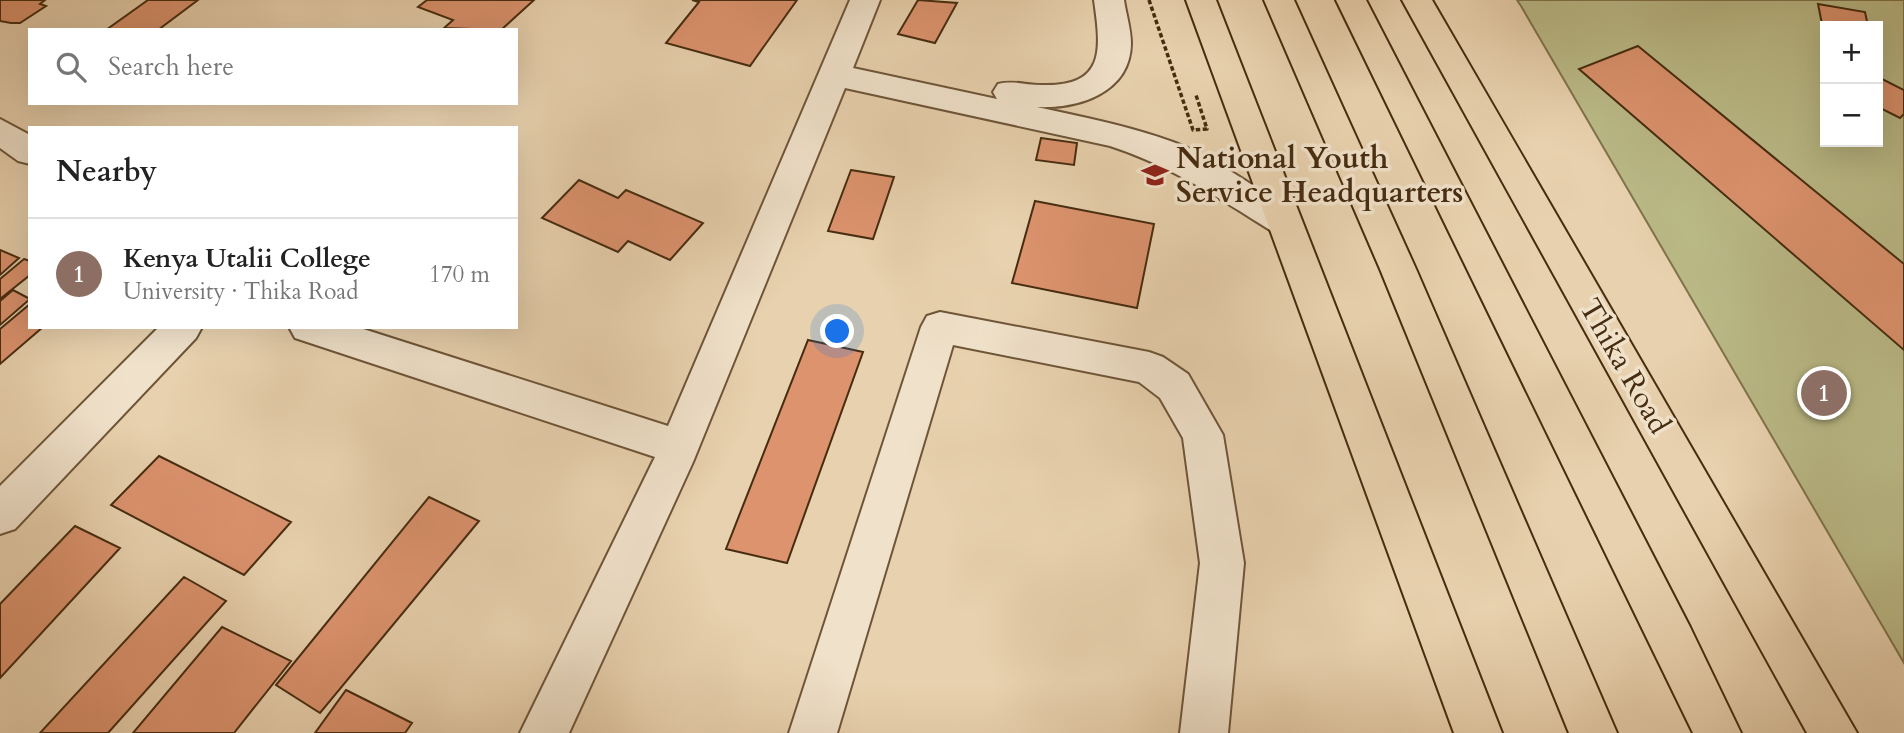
<!DOCTYPE html>
<html lang="en">
<head>
<meta charset="utf-8">
<style>
	body { margin:0; font-family:Cardo,serif; background:#f6f6f6; color:#222 }
	.controls { position:absolute; right:21px; top:21px; display:grid; overflow:hidden; border-radius:0px; box-shadow:0 7px 28px #0002 }
	.controls button { width:63px; height:63px; display:grid; place-items:center; padding:0; border:0; border-bottom:2px solid #e0e0e0; background:#fff; color:#222; font:35px sans-serif }
	.you { position:absolute; left:838px; top:332px; width:24px; height:24px; margin:-18px; border:5px solid #fff; border-radius:50%; background:#1a73e8; box-shadow:0 0 0 10px #1a73e833 }
	.badge { display:grid; place-items:center; width:46px; height:46px; border-radius:50%; background:#8f2418; color:#fff; font-size:23px; font-weight:700 }
	.pin { position:absolute; translate:-50% -50%; border:4px solid #fff; box-shadow:0 2px 7px #0006 }
	.list { margin:0; padding:0; list-style:none }
	h2 { display:flex; justify-content:space-between; align-items:center; height:91px; margin:0; padding:0 28px; font-size:30px }
	h2 small { font-size:23px; font-weight:400; color:#767676 }
	.list li { display:grid; grid-template-columns:46px 1fr auto; gap:21px; align-items:center; box-sizing:border-box; height:112px; padding:0 28px; border-top:2px solid #e0e0e0 }
	.list b { display:block; font-size:26px; white-space:nowrap }
	.list p { margin:0; font-size:23px; white-space:nowrap; color:#767676 }
	.list em { font-size:23px; font-style:normal; color:#767676 }
	.icon { flex:none; width:38px; height:38px; fill:none; stroke:currentColor; stroke-width:2; stroke-linecap:round; stroke-linejoin:round }
	.map { position:relative; flex:none; width:1904px; height:733px; overflow:hidden }
	.search { position:absolute; background:#fff; box-shadow:0 7px 28px #0002; left:28px; top:28px; width:490px; height:77px; display:flex; align-items:center; gap:18px; box-sizing:border-box; padding:0 24px; border-radius:0px; color:#767676; font-size:26px }
	.panel { position:absolute; background:#fff; box-shadow:0 7px 28px #0002; left:28px; top:126px; width:490px; height:203px; border-radius:0px }
	.map>svg:first-child { display:block }
</style>
</head>
<body>
<div class="map">
<svg width="1904" height="733" viewBox="0 0 1904 733">
	<rect width="100%" height="100%" fill="#e8d1ae"/>
	<filter id="stains"><feTurbulence type="fractalNoise" baseFrequency=".00286" numOctaves="4"/><feColorMatrix values="0 0 0 0 .2 0 0 0 0 .09 0 0 0 0 .02 0 0 0 .5 -.17"/></filter>
	<radialGradient id="worn" r=".72"><stop offset=".6" stop-color="#630" stop-opacity="0"/><stop offset="1" stop-color="#630" stop-opacity=".3"/></radialGradient>
	<path fill="#baba87" stroke="#80734c" stroke-width="2" fill-rule="evenodd" d="M1517,0H1904V663L1521,6ZM1825,26H1878V142H1825Z"/>
	<path fill="#dc936e" stroke="#462c10" stroke-width="2" d="M0,0H45L40,4L46,6L20,23H11L0,21Z
		M148,0H198L158,30H106Z
		M427,0H534L501,30L444,28L453,20L418,7Z
		M692,0H797L750,66L666,43L699,2Z
		M918,0L957,3L935,43L898,34Z
		M1818,4L1865,12L1868,26H1825V39Z
		M1638,46L1904,264V350L1579,69Z
		M1878,77L1904,90V114L1900,118L1878,107Z
		M1041,138L1077,143L1074,165L1036,160Z
		M851,170L894,177L873,239L828,231Z
		M579,180L618,198L626,190L703,223L670,260L628,241L618,252L542,218Z
		M1035,201L1154,224L1137,308L1012,283Z
		M0,250L19,258L0,275Z
		M24,259L30,261V275L0,299V279Z
		M13,290L30,299L0,325V301Z
		M30,304V327H43L0,364V329Z
		M808,340L863,352L787,563L726,549Z
		M159,456L291,522L244,575L111,505Z
		M429,497L479,521L320,713L276,685Z
		M75,526L120,548L0,678V604Z
		M184,577L226,601L108,733H40Z
		M222,627L291,661L234,733H133Z
		M346,690L412,723L405,733H315Z"/>
	<g fill="none" stroke-linecap="round" stroke-linejoin="round">
		<defs>
			<path id="minor" d="M850,0H880L853,68L997,99L993,92L998,84C1013,80 1026,85 1041,85C1106,87 1101,50 1094,0H1124C1126,14 1131,29 1131,44C1130,93 1078,109 1037,107C1083,117 1129,126 1173,142C1216,158 1255,188 1294,212L1300,221L1294,230L1282,234L1270,230C1217,197 1169,165 1110,146L845,88L693,462L569,733H520L655,457L295,338L289,327H357L668,426Z
				M0,119L30,135V164L18,161L0,148Z
				M940,312L1149,352L1163,357L1188,374L1223,435L1244,563L1228,733H1180L1200,563L1183,438L1160,398L1139,382L953,345L837,733H789L921,327L927,316Z
				M159,327H202L196,338L15,529L0,534V486Z"/>
			<path id="major" d="M1186,0H1216L1502,733H1454Z
				M1402,0H1432L1857,733H1807Z"/>
			<path id="highway" d="M1264,0H1294L1416,269L1617,733H1569L1380,269Z
				M1336,0H1366L1690,627L1741,733H1693Z"/>
		</defs>
		<use href="#minor" stroke="#6e5538" stroke-width="4"/>
		<use href="#major" stroke="#462c10" stroke-width="4"/>
		<use href="#highway" stroke="#462c10" stroke-width="4"/>
		<path stroke="#462c10" stroke-width="3.5" stroke-dasharray="4.5 2.5" stroke-linecap="butt" d="M1149,0L1193,130L1207,129L1196,95"/>
		<use href="#minor" fill="#f0e1ca" fill-rule="evenodd"/>
		<use href="#major" fill="#e8d1ae" fill-rule="evenodd"/>
		<use href="#highway" fill="#e8d1ae" fill-rule="evenodd"/>
	</g>
	<defs>
		<symbol id="university-bare" viewBox="-9 -9 18 18"><path d="M0-5L7-2L0 1L-7-2ZM-4 1L0 2.5L4 1V4Q0 6-4 4Z" fill="#8f2418" stroke="#f0e1ca" stroke-width="2.5" paint-order="stroke"/></symbol>
	</defs>
	<g fill-rule="evenodd">
		<use href="#university-bare" x="1136" y="156" width="38" height="38"/>
	</g>
	<g text-anchor="middle" stroke-width="7" stroke-linejoin="round" paint-order="stroke">
		<g font-size="30" font-weight="bold" fill="#462c10" stroke="#f0e1ca" text-anchor="start">
			<text x="1176" y="168">National Youth<tspan x="1176" dy="34">Service Headquarters</tspan></text>
		</g>
		<g font-size="30" fill="#462c10" stroke="#f0e1ca">
			<text transform="translate(1625 366) rotate(60)" y="10">Thika Road</text>
		</g>
	</g>
	<rect width="100%" height="100%" filter="url(#stains)"/>
	<rect width="100%" height="100%" fill="url(#worn)"/>
</svg>
<div class="controls">
<button>+</button>
<button>−</button>
</div>
<div class="you"></div>
<div class="pin badge" style="left:1824px;top:393px;background:#8d6e63">1</div>
<div class="search"><svg class="icon" aria-label="search" viewBox="0 0 24 24"><circle cx="10" cy="10" r="6"/><path d="M15 15l6 6"/></svg>Search here</div>
<section class="panel">
<h2>Nearby<small></small></h2>
<ul class="list">
<li><span class="badge" style="background:#8d6e63">1</span><div><b>Kenya Utalii College</b><p>University · Thika Road</p></div><em>170 m</em></li>
</ul>
</section>
</div>
</body>
</html>
